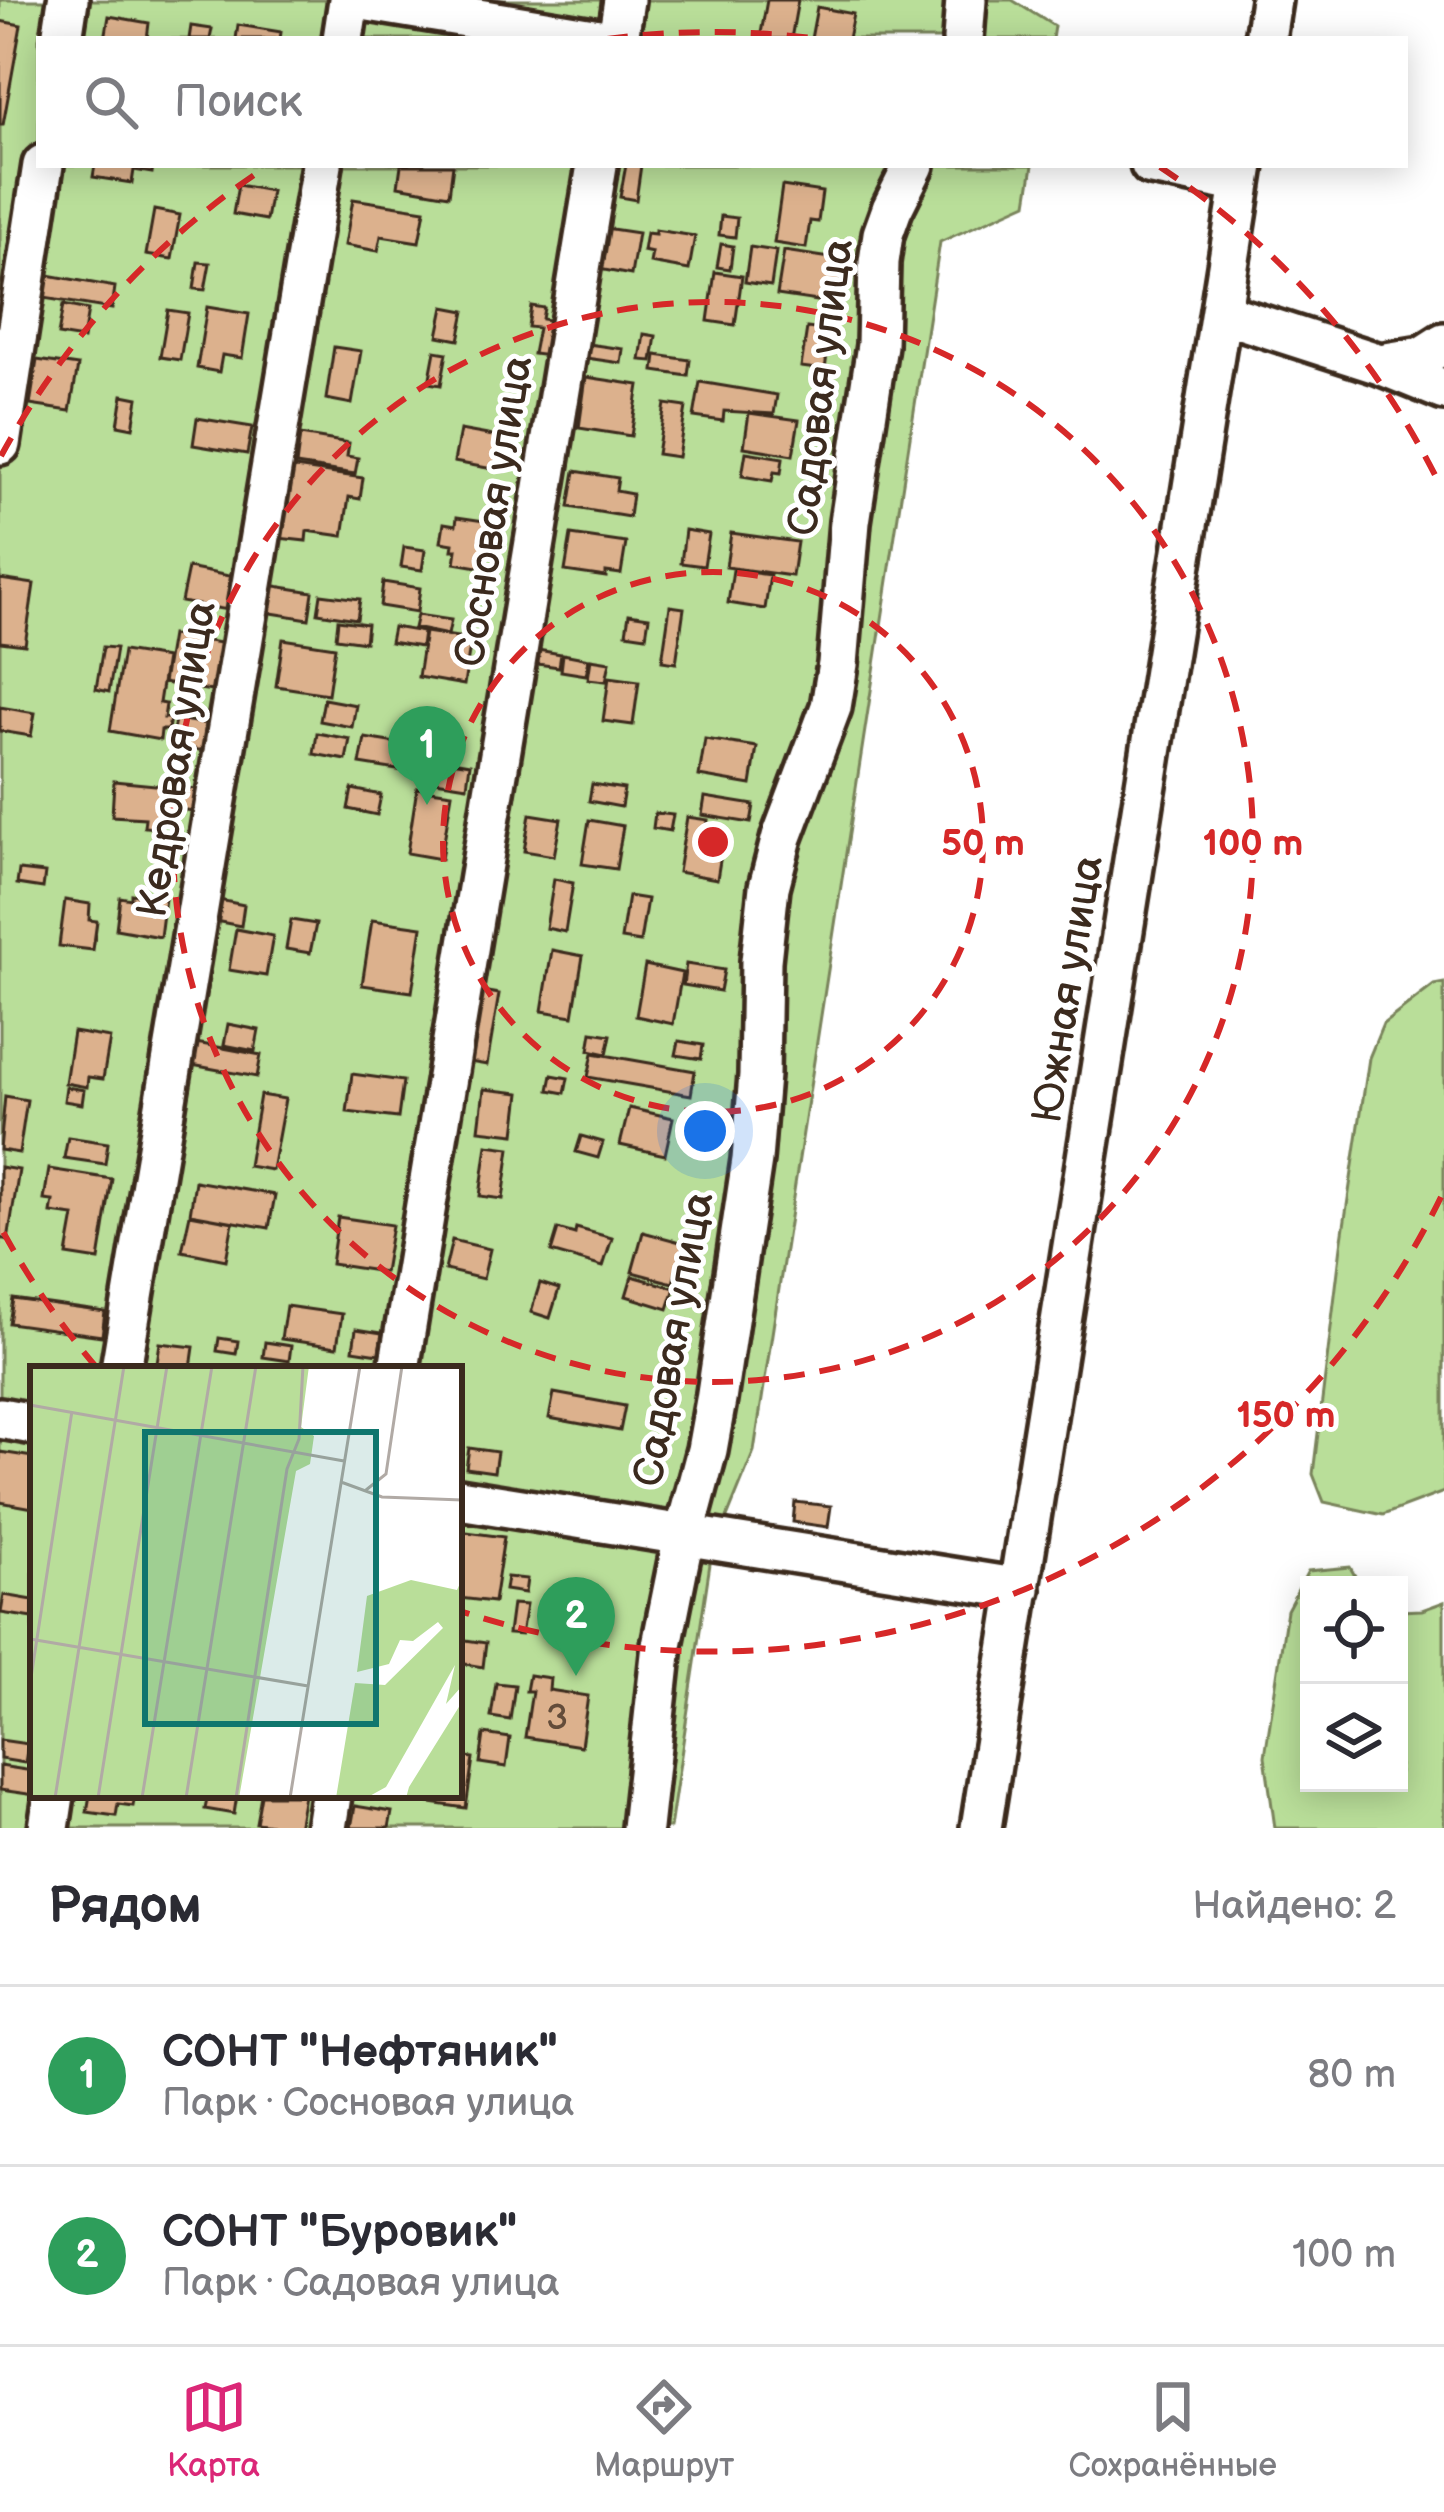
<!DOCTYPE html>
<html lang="ru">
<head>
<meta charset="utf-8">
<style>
	body { margin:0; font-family:"Balsamiq Sans",sans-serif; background:#f2f2f3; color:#2b2b33 }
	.controls { position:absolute; right:36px; bottom:36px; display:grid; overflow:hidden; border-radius:0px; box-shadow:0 6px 30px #0003 }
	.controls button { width:108px; height:108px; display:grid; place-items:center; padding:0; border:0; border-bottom:3px solid #e1e1e2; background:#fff; color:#2b2b33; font:60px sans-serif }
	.you { position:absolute; left:705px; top:1131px; width:42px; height:42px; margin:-30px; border:9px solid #fff; border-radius:50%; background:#1a73e8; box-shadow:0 0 0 18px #1a73e833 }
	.badge { display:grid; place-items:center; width:78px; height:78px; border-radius:50%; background:#db2777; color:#fff; font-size:39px; font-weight:700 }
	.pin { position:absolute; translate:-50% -99px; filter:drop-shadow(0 3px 6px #0008) }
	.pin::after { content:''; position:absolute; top:63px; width:42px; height:36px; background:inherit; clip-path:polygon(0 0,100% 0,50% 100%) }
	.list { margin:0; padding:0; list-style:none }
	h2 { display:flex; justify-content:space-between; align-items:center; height:156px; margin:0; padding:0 48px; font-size:51px }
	h2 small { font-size:39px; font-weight:400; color:#7c7c81 }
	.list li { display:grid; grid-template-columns:78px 1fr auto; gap:36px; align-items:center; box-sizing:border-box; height:180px; padding:0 48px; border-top:3px solid #e1e1e2 }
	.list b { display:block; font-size:45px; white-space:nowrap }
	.list p { margin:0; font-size:39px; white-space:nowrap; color:#7c7c81 }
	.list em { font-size:39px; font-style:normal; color:#7c7c81 }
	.icon { flex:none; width:66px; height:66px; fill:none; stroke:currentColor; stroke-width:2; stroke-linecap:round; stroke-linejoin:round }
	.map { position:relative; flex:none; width:1444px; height:1828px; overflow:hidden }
	.search { position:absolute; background:#fff; box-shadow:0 6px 30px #0003; left:36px; right:36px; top:36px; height:132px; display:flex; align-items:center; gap:30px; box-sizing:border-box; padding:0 42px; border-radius:0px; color:#7c7c81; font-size:45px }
	.sheet { height:516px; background:#fff }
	nav { display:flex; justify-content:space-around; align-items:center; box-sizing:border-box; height:168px; border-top:3px solid #e1e1e2; background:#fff; font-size:33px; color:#7c7c81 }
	nav a { display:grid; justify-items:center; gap:6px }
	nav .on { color:#db2777 }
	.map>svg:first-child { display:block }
</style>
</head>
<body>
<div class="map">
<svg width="1444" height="1828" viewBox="0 0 1444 1828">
	<rect width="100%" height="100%" fill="#fff"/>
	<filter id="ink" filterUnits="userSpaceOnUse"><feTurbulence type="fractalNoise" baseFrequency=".00833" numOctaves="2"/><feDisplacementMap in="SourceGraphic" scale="24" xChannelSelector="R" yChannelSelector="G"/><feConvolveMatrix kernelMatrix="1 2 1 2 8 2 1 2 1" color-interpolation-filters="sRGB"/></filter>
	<g filter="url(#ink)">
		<path fill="#b9de99" stroke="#7a845c" stroke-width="3" fill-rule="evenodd" d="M0,0H1012L1054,26L1052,39H39V165H1033L1027,203L940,242L754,1451L711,1557L670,1828H0ZM33,1369H459V1795H33Z
			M1444,983V1492L1383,1515L1324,1502L1313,1474L1341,1246L1369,1058L1383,1024L1434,985Z
			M1350,1567L1360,1585H1309V1783H1399V1611L1422,1610L1444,1602V1828H1275L1265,1756L1287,1610L1308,1571Z"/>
		<path fill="#dcb18d" stroke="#3b2a1e" stroke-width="3" d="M767,0H798L791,39H760Z
			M817,7L853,14L848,39H811Z
			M109,16L149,23L147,39H105Z
			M0,21L21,25L3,125H0Z
			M238,25L281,32L280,39H236Z
			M191,26L212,29L210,39H189Z
			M95,165H153L152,173L134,170L132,183L93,177Z
			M401,165H453L449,195L398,186Z
			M626,165H641L636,200L620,197Z
			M238,185L271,191L266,220L233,214Z
			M782,186L822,192L818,222L810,221L806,248L774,243Z
			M353,199L425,210L419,242L381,236L378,251L345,245Z
			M154,210L180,215L172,259L146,255Z
			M721,216L737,218L735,237L719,235Z
			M605,228L638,233L631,275L599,269Z
			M655,230L695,236L689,270L650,263L652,253L643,251L646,233L655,234Z
			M721,244L733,246L730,269L717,267Z
			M750,247L776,251L771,286L745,282Z
			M784,251L844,260L838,304L777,295Z
			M198,262L210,263L205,290L194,289Z
			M715,272L742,276L735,325L708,321Z
			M48,275L115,287L112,309L44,298Z
			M63,305L88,310L83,339L58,335Z
			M531,306L544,308L542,319L555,321L549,356L533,354L538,328L528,327Z
			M207,307L249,314L242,358L222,355L219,372L197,368Z
			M444,307L465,311L459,340L438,336Z
			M168,310L188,313L180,360L160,357Z
			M807,328L830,331L825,370L801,367Z
			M644,334L656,336L652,361L640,360Z
			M588,344L623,349L621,363L586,358Z
			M334,347L361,351L352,404L326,399Z
			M435,351L447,353L441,385L429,383Z
			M656,355L690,360L688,376L654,371Z
			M37,360L78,366L70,411L30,405Z
			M586,377L639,385L631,436L579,428Z
			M700,382L777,395L774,414L724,411L723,421L694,417Z
			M123,395L138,398L133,428L118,425Z
			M665,404L686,407L678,457L657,454Z
			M749,413L799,420L793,455L744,447Z
			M197,418L252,427L247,454L193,445Z
			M460,430L510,439L504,471L454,462Z
			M300,435L349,443L347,456L358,458L355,474L296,465Z
			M746,452L783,458L781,473L774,472L772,481L742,476Z
			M288,467L363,478L360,499L349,497L343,536L307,531L306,541L278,538Z
			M575,471L618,478L616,491L632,494L629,517L569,507Z
			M457,517L491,522L484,568L455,563L457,550H452L453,544L441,542L444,523L456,525Z
			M685,530L709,534L704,566L681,563Z
			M731,533L797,542L792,576L726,567Z
			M571,535L626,543L621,574L606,572V577L565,571Z
			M404,547L425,550L422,570L401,567Z
			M188,568L234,577L228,610L181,602Z
			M733,570L770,575L765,609L728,603Z
			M0,579L34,584L25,645L0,642Z
			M383,582L420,588L417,612L380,606Z
			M269,585L313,592L309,619L265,612Z
			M321,594L360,599L357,619L318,613Z
			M670,606L684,608L676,663L662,661Z
			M629,614L649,617L646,636L626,633Z
			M417,615L451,620L448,635L414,628Z
			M338,620L367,624L365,642L336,638Z
			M393,627L423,632L421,647L390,642Z
			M425,632L471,639L464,685L418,677Z
			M171,635L220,643L212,691L163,683Z
			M283,639L335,647L328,694L276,686Z
			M103,647L116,648L109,692L96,689Z
			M532,649L561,654L559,667L530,663Z
			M123,651L166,658L159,703L166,704L164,718H170L168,730H161L160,740L110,731Z
			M563,654L589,659L586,675L561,671Z
			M591,659L610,662L606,681L588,679Z
			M609,677L639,681L633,725L603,721Z
			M324,699L356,705L352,727L320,721Z
			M0,707L35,713L31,736L0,731Z
			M175,719L208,724L204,751L171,745Z
			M317,733L350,739L346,760L314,754Z
			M365,738L420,747L416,773L360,764Z
			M705,739L757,747L751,785L699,776Z
			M427,757L470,764L467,786L423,779Z
			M114,781L197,789L195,811L176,809L175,821L157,819L156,828L144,827L145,818L112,816Z
			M592,784L624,789L621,807L589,801Z
			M417,788L452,793L441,859L407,853Z
			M352,789L381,795L377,815L348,809Z
			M705,797L754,805L751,823L702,815Z
			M655,813L673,815L670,831L653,828Z
			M530,814L561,819L554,856L524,851Z
			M687,817L708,820L705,839L723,842L717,879L678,872Z
			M589,820L623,826L616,869L582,864Z
			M19,870L45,873L43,888L17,884Z
			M554,879L573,883L565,932L546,928Z
			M131,894L165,898L160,937L116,929L120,897L131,899Z
			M628,896L647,899L640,942L621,939Z
			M65,900L90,904L89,920L97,921L93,950L59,946Z
			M219,900L244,905L241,926L215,921Z
			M291,920L316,924L310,953L286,949Z
			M372,920L422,927L412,992L362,985Z
			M236,929L273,936L266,976L229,970Z
			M552,950L583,956L573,1016L542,1011Z
			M686,964L724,970L720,991L683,985Z
			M645,965L682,973L673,1024L636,1016Z
			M476,990L499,994L487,1065L464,1061Z
			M228,1024L259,1030L255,1051L224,1045Z
			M73,1032L110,1038L103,1079L88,1077L87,1087L65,1083Z
			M592,1032L611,1035L607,1054L589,1050Z
			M679,1041L703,1045L701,1059L676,1055Z
			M196,1043L261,1055L257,1077L192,1065Z
			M593,1053L695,1071L691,1095L588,1077Z
			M352,1074L403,1081L398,1118L347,1112Z
			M552,1075L568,1078L565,1093L549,1090Z
			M66,1087L84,1090L82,1104L64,1101Z
			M484,1089L520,1093L515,1134L479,1130Z
			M260,1095L285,1099L272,1170L248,1166Z
			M5,1096L27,1100L19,1153L0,1150Z
			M629,1108L673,1118L665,1155L620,1145Z
			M581,1136L603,1142L598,1158L576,1152Z
			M68,1137L108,1143L105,1164L64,1158Z
			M487,1145L510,1148L503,1199L480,1196Z
			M0,1167L19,1170L8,1240L0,1238Z
			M49,1169L112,1179L99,1260L67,1255L74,1216L51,1213L53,1201L44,1200Z
			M195,1181L275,1195L269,1228L190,1214Z
			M190,1214L233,1222L226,1260L182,1251Z
			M338,1217L392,1225L384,1272L331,1264Z
			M576,1228L612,1238L603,1267L551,1252L558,1229L575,1234Z
			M643,1232L684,1243L673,1283L632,1272Z
			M452,1240L490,1249L483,1279L445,1270Z
			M632,1276L675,1288L668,1309L626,1296Z
			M540,1283L559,1289L550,1318L531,1312Z
			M13,1299L105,1312L102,1336L9,1323Z
			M286,1306L342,1314L337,1347L281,1339Z
			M356,1329L382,1333L379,1354L353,1350Z
			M219,1338L238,1341L236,1354L217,1351Z
			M265,1342L291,1346L289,1361L263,1357Z
			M160,1343L194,1347L191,1368L195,1369H156Z
			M554,1393L625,1406L620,1431L549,1418Z
			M469,1448L497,1452L494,1472L466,1468Z
			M0,1452L33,1457V1508L0,1502Z
			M795,1502L831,1506L828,1527L793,1522Z
			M459,1531L504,1537L494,1602L459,1598Z
			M507,1577L527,1579L525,1593L505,1590Z
			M4,1595L33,1600V1618L1,1613Z
			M512,1604L526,1605L521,1635L508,1634Z
			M459,1639L486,1643L483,1667L459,1663Z
			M529,1675L550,1678L549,1690L588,1696L581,1746L525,1737L532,1691H526Z
			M496,1683L515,1685L510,1720L491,1717Z
			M484,1734L510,1738L506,1767L480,1763Z
			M0,1740L28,1744L25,1763L0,1759Z
			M459,1756L473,1758L466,1808L423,1802L424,1795H459Z
			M0,1766L33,1771V1795H35L0,1790Z
			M90,1795H135L133,1806L118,1804L116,1816L87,1812Z
			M208,1795H237L234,1814L205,1809Z
			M261,1795H304L298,1828L256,1823Z
			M355,1806L392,1812L389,1828H351Z"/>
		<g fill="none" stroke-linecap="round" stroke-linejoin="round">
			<defs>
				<path id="minor" d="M363,0L599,39
					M62,39L68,0
					M343,39L349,0
					M618,39L624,0
					M963,39L966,0
					M1265,39L1271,0
					M1151,165L1241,183
					M1222,313L1380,364L1444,390
					M1380,364L1422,357L1444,343
					M0,444L43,165
					M121,1369L322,165
					M399,1369L597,165
					M0,1418L33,1424
					M459,1499L1020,1589
					M49,1828L54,1795
					M326,1828L331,1795
					M642,1828L662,1645L684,1536L707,1450L716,1400L752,1160L759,1075L761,961L769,887L782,837L831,707L838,664L850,522L877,345L879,262L883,234L892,209L914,165
					M981,1828L1244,165"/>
			</defs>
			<use href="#minor" stroke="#3b2a1e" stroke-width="48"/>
			<use href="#minor" stroke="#fff" stroke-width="39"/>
		</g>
	</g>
	<g fill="none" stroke="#d62828" stroke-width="6" stroke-dasharray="21 15">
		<circle cx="713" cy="842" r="270"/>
		<circle cx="713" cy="842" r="540"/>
		<path d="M1441 1197A810 810 0 0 1 463 1612M97 1368A810 810 0 0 1 1 1228M1 456A810 810 0 0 1 266 167M607 39A810 810 0 0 1 819 39M1160 167A810 810 0 0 1 1441 487"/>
	</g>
	<g text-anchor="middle" stroke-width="10" stroke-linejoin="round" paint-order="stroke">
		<g font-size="36" fill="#634c3a">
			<text x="557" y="1729">3</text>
		</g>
		<g font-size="42" fill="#3b2a1e" stroke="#fff">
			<text transform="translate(819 387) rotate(-83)" y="15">Садовая улица</text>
			<text transform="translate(492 511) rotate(-81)" y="15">Сосновая улица</text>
			<text transform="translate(175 759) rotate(-81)" y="15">Кедровая улица</text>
			<text transform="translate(1066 989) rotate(-81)" y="15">Южная улица</text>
			<text transform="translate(672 1339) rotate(-80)" y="15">Садовая улица</text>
		</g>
	</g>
	<g transform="translate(30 1366)">
		<rect width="432" height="432" fill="#fff"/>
		<path d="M0,0H279L271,61L284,70L280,98L266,105L209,432H0ZM432,213V320L416,338L425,299L356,421L336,432H306L325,317L355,319L413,262L408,256L383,275L370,274L359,298L327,306L337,230L381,214L427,224ZM432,336V432H376L379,421Z" fill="#b9de99"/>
		<path fill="none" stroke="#b1aaa5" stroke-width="3" d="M0,39L314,95M311,116L352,131L432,134M336,124L356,108L372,0M0,273L278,320M0,318L42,45M25,432L94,0M68,432L137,0M112,432L182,0M156,432L226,0M206,432L257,103L269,73L273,0M260,432L330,0"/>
		<path fill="#0f766e" fill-opacity="0.15" stroke="#0f766e" stroke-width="6" d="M115,66H346V358H115Z"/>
		<rect width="432" height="432" fill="none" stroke="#3b2a1e" stroke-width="6"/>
	</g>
	<circle cx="713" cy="842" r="18" fill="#d62828" stroke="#fff" stroke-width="6"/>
	<g font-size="36" text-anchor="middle" font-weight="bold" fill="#d62828" stroke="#fff" stroke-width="10" stroke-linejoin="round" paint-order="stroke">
		<text x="983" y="855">50 m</text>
		<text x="1253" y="855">100 m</text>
		<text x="1286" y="1427">150 m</text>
	</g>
</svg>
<div class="controls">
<button><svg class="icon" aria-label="locate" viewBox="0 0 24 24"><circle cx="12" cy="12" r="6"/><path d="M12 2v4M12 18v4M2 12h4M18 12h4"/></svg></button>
<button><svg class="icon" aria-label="layers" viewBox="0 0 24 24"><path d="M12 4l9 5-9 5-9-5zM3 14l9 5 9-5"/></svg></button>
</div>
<div class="you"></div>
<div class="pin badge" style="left:427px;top:805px;background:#2e9e5b">1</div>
<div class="pin badge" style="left:576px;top:1676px;background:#2e9e5b">2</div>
<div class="search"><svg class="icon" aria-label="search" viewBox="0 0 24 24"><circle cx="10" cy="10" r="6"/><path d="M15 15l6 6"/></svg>Поиск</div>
</div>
<section class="sheet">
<h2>Рядом<small>Найдено: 2</small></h2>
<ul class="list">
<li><span class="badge" style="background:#2e9e5b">1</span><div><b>СОНТ &quot;Нефтяник&quot;</b><p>Парк · Сосновая улица</p></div><em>80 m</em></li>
<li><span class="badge" style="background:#2e9e5b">2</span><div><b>СОНТ &quot;Буровик&quot;</b><p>Парк · Садовая улица</p></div><em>100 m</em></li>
</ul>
</section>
<nav>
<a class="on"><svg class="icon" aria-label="map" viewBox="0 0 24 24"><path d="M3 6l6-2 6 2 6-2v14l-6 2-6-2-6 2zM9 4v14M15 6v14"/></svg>Карта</a>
<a><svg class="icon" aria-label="directions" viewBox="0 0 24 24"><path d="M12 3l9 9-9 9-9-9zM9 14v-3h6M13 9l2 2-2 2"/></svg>Маршрут</a>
<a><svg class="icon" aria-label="saved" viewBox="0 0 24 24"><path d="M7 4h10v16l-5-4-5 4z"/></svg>Сохранённые</a>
</nav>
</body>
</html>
